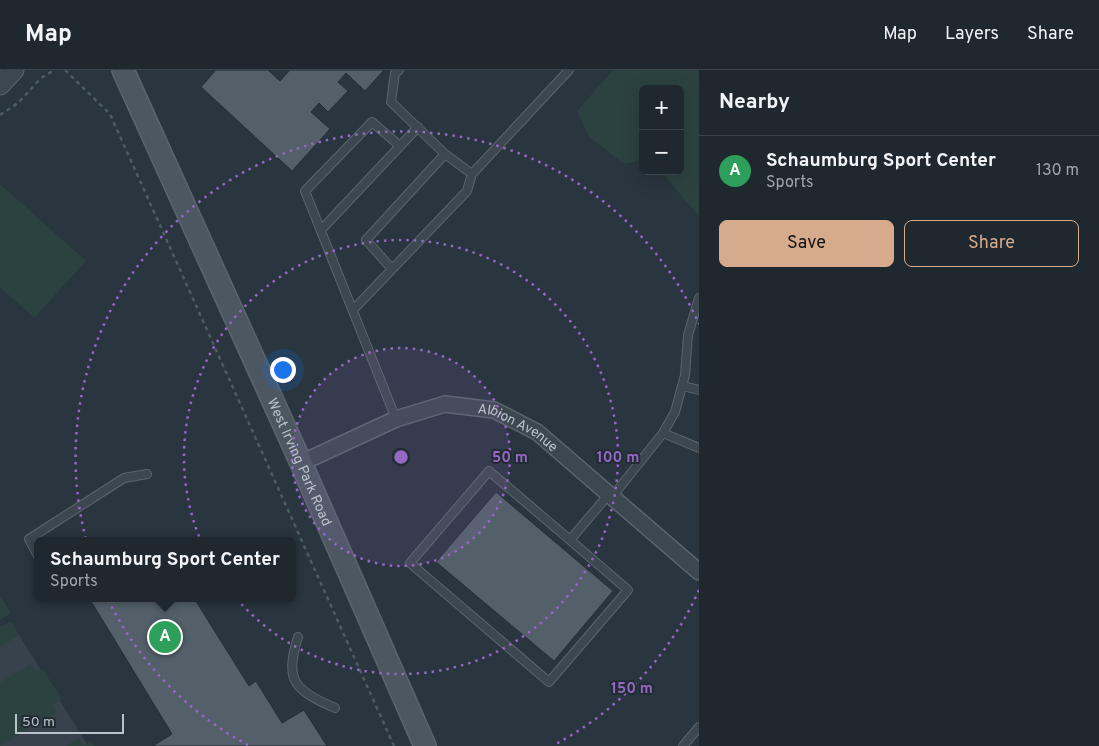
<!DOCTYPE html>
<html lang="en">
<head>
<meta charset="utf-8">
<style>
	body { margin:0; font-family:Overpass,sans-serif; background:#2c343b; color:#f1f3f6 }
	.controls { position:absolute; right:15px; top:15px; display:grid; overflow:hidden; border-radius:8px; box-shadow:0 5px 20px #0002 }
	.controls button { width:45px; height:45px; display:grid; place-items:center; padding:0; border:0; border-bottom:1px solid #3c444b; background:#1f282f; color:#f1f3f6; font:25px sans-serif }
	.scale { position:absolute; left:15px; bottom:12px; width:109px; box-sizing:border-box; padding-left:5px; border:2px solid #bac2c9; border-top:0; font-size:14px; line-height:18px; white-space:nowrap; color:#bac2c9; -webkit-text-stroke:4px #222c34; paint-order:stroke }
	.you { position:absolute; left:282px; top:299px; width:18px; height:18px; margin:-12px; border:4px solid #fff; border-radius:50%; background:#1a73e8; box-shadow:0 0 0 8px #1a73e833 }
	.badge { display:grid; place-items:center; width:32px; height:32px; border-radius:50%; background:#d6ab8b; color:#fff; font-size:16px; font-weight:700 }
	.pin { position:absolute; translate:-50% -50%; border:2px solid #fff; box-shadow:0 1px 5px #0006 }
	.popup { position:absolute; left:34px; top:467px; width:262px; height:65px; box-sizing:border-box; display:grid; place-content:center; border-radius:8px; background:#1f282f; filter:drop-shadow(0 1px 4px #0005); font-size:16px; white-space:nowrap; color:#a1a6aa }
	.popup b { font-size:19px; color:#f1f3f6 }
	.popup::after { content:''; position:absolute; left:50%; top:100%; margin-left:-10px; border:10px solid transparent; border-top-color:#1f282f }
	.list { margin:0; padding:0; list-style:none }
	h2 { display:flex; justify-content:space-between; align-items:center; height:65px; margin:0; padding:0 20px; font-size:21px }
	h2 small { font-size:16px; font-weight:400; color:#a1a6aa }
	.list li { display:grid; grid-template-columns:32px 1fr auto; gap:15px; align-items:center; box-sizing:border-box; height:70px; padding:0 20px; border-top:1px solid #3c444b }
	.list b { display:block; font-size:19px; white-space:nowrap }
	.list p { margin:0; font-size:16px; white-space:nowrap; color:#a1a6aa }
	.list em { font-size:16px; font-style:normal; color:#a1a6aa }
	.actions { display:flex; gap:10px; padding:15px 20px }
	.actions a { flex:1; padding:11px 0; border:1px solid #d6ab8b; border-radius:8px; text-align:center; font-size:18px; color:#d6ab8b }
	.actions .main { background:#d6ab8b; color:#111 }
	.map { position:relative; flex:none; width:699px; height:676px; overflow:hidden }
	header { display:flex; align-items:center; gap:30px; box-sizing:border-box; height:70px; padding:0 25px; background:#1f282f; border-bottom:1px solid #3c444b }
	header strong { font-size:24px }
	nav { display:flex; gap:28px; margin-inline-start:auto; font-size:18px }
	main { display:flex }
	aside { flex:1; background:#1f282f }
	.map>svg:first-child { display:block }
</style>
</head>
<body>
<header>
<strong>Map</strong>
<nav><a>Map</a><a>Layers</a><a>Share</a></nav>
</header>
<main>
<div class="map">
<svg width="699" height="676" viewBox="0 0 699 676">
	<rect width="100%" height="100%" fill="#29353f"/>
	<path fill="#37424c" d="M11,552L88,676H0V557Z"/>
	<path fill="#2c4240" d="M613,0H699V147L661,101H680V19H643V90L624,94L589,67L577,41Z
		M0,114L86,191L34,248L0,217Z
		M0,526L11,543L0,550Z
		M11,552L19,565L0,577V557Z
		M30,594L35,602L42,598L62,629L52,635L56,642L0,676V613Z
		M79,668L83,676L91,671L94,676H66Z"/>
	<path fill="#536069" stroke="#242e36" d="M216,0H268L280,11L290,0H384L365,21L346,3L338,12L348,21L328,42L319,33L311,42L330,59L292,101L201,17Z
		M496,422L613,521L554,591L436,492Z
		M89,528H194L249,616L256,611L282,653L304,640L327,676H153L172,664Z"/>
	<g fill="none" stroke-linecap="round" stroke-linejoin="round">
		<defs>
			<path id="service" d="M399,0L395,3L391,32L445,84L472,104
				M321,160L418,57
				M392,199L366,170L445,84
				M353,240L467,121L472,104L569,0
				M683,316L699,320
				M396,349L305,121L372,52L400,76
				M663,363L699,378
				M612,427L663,363L675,342L685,305L688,265L699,228
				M570,470L628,520L549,612L410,493L489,401L570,470L609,424
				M38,486L29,469L124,408L147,404
				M298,567C284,612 295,620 335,638
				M683,676L699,657"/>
			<g id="minor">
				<path id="s1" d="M301,393L396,349L445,334L494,340L537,362L699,502"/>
			</g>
			<path id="tertiary" d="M0,15L14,0"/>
			<g id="secondary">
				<path id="s2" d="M123,0L301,393L425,676"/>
			</g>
		</defs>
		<use href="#service" stroke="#5b656c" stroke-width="10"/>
		<use href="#minor" stroke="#5b656c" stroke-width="18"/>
		<use href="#tertiary" stroke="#5b656c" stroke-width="21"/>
		<use href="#secondary" stroke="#5b656c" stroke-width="24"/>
		<path stroke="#4b5e5e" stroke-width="2.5" stroke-dasharray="4 4" stroke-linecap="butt" d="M65,0L110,44L394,676
			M0,45L18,33L41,8L54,0"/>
		<use href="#service" stroke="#3d474f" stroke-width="8"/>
		<use href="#minor" stroke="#3d474f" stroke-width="15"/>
		<use href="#tertiary" stroke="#3d474f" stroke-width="19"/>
		<use href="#secondary" stroke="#4c5761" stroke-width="21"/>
	</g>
	<circle cx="401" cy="387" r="109" fill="#9468c3" fill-opacity=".12"/>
	<g fill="none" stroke="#9468c3" stroke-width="2.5" stroke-dasharray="2.5 5">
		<circle cx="401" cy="387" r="109"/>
		<circle cx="401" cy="387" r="217"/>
		<path d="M699 520A326 326 0 0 1 554 675M248 675A326 326 0 1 1 699 254"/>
	</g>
	<g text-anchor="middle" stroke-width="4" stroke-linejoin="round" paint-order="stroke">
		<g font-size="14" fill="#bac2c9" stroke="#222c34">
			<text dy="5" stroke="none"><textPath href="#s1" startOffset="234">Albion Avenue</textPath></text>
			<text dy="5" stroke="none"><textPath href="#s2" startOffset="430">West Irving Park Road</textPath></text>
		</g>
	</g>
	<circle cx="401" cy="387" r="8" fill="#9468c3" stroke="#222c34" stroke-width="2.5"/>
	<g font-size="15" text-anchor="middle" font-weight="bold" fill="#9468c3" stroke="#222c34" stroke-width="4" stroke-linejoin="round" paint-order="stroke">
		<text x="510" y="392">50 m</text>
		<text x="618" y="392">100 m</text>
		<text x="632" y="623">150 m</text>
	</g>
</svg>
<div class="controls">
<button>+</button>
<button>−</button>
</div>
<div class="scale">50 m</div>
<div class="you"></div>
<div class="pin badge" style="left:165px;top:567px;background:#2e9e5b">A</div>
<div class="popup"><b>Schaumburg Sport Center</b>Sports</div>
</div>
<aside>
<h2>Nearby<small></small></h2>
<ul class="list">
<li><span class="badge" style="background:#2e9e5b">A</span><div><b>Schaumburg Sport Center</b><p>Sports</p></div><em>130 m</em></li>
</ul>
<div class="actions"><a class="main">Save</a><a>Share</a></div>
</aside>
</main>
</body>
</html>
